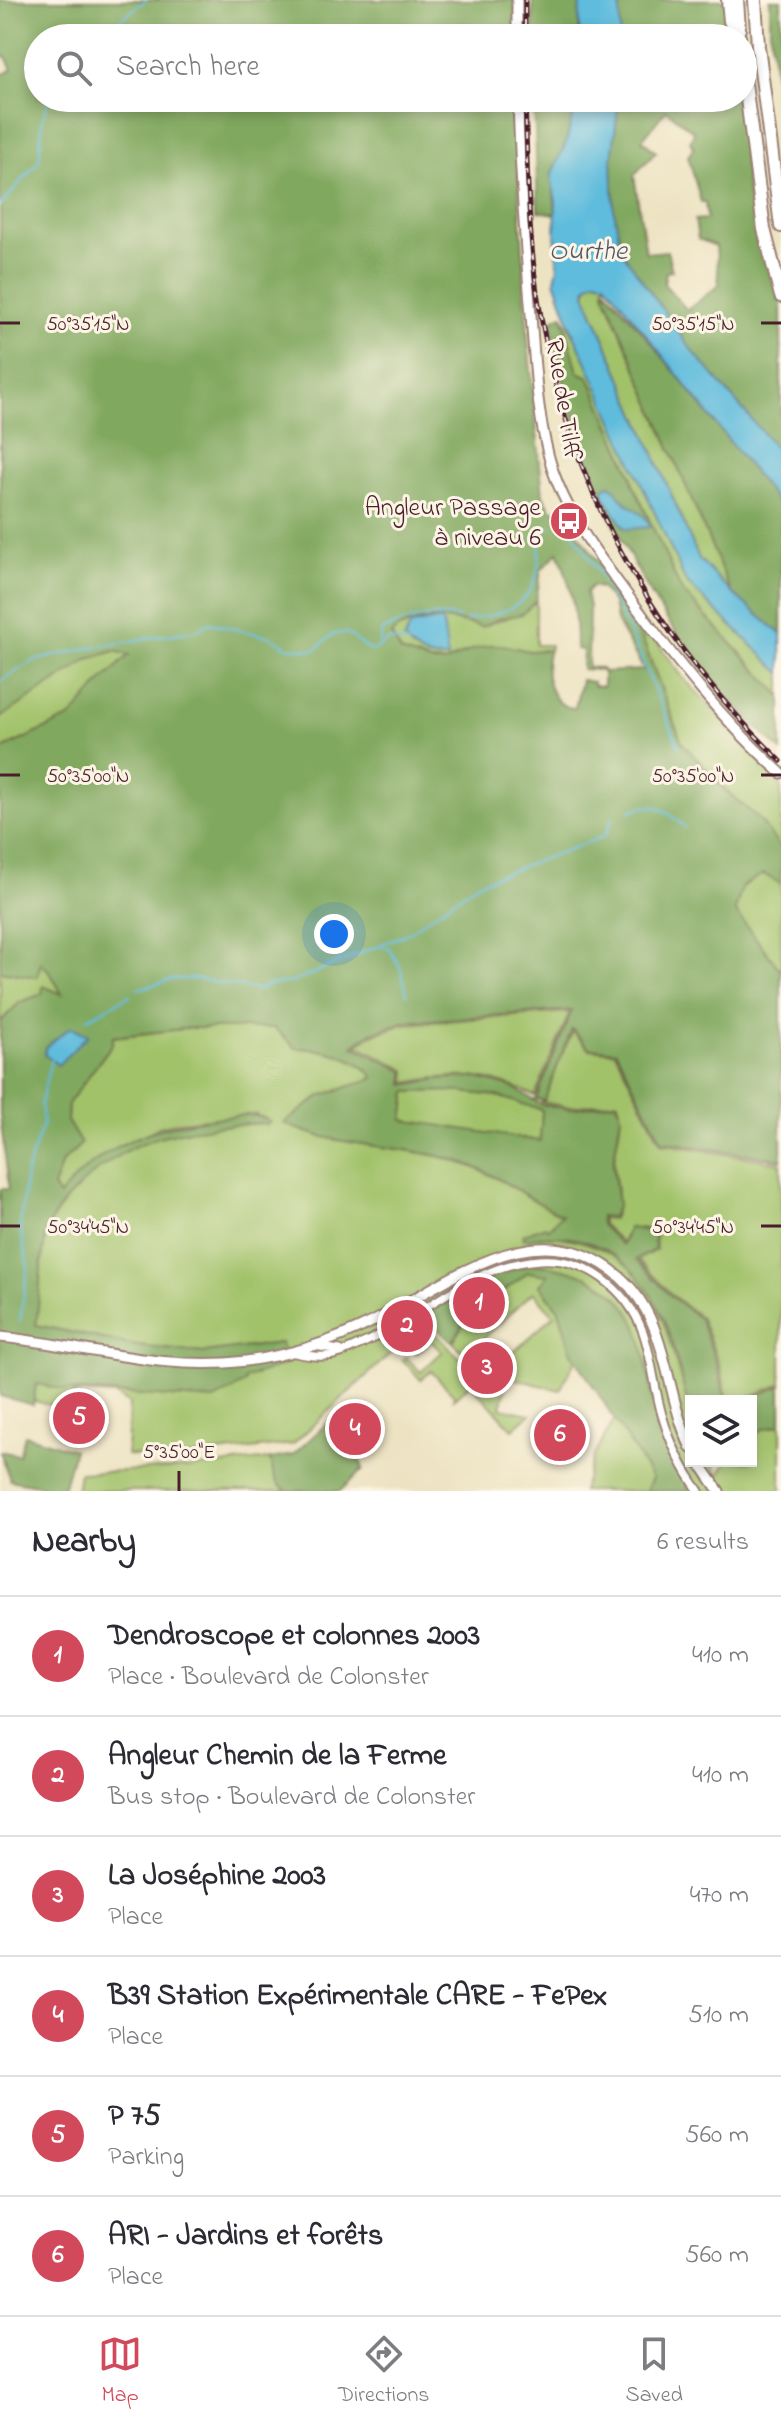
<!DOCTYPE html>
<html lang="en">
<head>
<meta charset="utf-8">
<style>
	body { margin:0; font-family:"Indie Flower",sans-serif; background:#f2f2f3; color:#2b2b33 }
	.controls { position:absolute; right:24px; bottom:24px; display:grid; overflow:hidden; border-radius:0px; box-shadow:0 4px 12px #0003 }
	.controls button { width:72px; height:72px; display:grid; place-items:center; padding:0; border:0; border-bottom:2px solid #e1e1e2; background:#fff; color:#2b2b33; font:40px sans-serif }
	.you { position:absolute; left:334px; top:934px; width:28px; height:28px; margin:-20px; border:6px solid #fff; border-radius:50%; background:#1a73e8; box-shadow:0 0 0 12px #1a73e833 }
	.badge { display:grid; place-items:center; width:52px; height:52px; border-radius:50%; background:#d1495b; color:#fff; font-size:26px; font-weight:700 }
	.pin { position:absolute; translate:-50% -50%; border:4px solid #fff; box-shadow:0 2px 8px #0006 }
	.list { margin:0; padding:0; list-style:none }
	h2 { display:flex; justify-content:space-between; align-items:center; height:104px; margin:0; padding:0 32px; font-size:34px }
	h2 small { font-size:26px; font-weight:400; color:#7c7c81 }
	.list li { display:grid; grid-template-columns:52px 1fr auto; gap:24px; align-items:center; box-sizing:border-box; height:120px; padding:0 32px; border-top:2px solid #e1e1e2 }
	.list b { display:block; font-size:30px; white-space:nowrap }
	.list p { margin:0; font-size:26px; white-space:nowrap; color:#7c7c81 }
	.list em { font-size:26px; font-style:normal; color:#7c7c81 }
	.icon { flex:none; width:44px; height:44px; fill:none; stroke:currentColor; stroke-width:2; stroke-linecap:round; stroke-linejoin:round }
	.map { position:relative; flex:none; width:781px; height:1491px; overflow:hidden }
	.search { position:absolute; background:#fff; box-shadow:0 4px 12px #0003; left:24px; right:24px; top:24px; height:88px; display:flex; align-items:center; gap:20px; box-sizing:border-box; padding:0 28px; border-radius:44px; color:#7c7c81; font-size:30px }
	.sheet { height:824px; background:#fff }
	nav { display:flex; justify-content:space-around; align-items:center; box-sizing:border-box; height:112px; border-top:2px solid #e1e1e2; background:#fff; font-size:22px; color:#7c7c81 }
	nav a { display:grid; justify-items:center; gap:4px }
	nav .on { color:#d1495b }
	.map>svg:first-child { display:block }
</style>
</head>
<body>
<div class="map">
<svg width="781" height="1491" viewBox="0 0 781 1491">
	<rect width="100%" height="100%" fill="#fcf5e5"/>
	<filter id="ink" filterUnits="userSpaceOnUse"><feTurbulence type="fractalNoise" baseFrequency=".0125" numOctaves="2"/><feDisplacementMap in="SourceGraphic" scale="16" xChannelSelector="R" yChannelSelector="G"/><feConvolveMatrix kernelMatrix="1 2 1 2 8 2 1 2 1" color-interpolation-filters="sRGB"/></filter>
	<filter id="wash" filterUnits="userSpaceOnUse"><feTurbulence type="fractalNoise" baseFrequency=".006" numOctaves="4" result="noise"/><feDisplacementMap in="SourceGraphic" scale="32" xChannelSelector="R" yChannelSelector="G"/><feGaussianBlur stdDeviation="1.8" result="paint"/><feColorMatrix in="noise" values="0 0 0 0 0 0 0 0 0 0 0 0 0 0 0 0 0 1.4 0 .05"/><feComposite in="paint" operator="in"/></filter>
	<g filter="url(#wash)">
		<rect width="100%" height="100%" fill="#ede3c2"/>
		<path fill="#a2c26a" stroke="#76704a" stroke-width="2" fill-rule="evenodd" d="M596,280L605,282L604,292L731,592L699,559L586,296L587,286Z
			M562,315L584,351L686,582L781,673V696L681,590L633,484L631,474L589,377L578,372Z
			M536,601V645H550L549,650L529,651L502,645L471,650L445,663L430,662L401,652L391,634C396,628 400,628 407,625C438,615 452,619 482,627C505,616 517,619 536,601Z
			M629,604L685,680L781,779V971L748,928L728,925L694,768L735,799L682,743Z
			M115,651L130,655L102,681L72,717L0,750V718L91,658Z
			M40,962L50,972L63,995C32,993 22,1001 0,1022V971L37,977Z
			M570,1012L535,1096C489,1073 456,1073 406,1083V1070L357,1045L370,1036L404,1024Z
			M191,1028H274L296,1048C322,1048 358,1056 375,1078L321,1096L284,1123C340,1150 406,1143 464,1164C500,1176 529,1200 562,1215L547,1229V1235C632,1244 656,1287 676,1363C681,1381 689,1400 691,1417C693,1431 691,1447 691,1461H711L719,1475L727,1461H751V1438L763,1429L781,1424V1491H691L669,1449L657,1419L636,1325L531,1264L400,1334L405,1340L293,1444L176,1458L127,1455L129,1404L115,1395L74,1393V1397L65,1403L66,1409L34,1401L36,1383L244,1379L280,1343L204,1353L137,1346L36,1325C39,1303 40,1246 48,1228C68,1183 117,1148 164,1134C194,1125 229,1126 261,1123L257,1114L179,1122L159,1127L89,1166L59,1196L53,1187L62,1162L81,1144L67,1121L68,1104L112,1044L113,1037Z
			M573,1032L589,1049L615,1052L661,1143L781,1163V1384L738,1401H728L720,1366L701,1318L672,1295L638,1260L656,1250L655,1230L629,1227L622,1243L602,1224V1218L613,1219C622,1199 614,1183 614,1163C615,1139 625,1124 618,1101L570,1107L542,1102L557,1062Z
			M453,1091L497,1096L542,1110L540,1141L403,1121L407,1092Z
			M528,1272L549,1275L540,1286L559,1310L571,1351L576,1359L560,1390L491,1373L475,1364L453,1342L478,1297L500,1294ZM533,1292L554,1315L503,1362L494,1354L486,1365L481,1360L480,1355L488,1347L482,1340Z
			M432,1334L438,1336C460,1358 475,1377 506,1385L501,1408L530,1414L513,1429L470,1384L453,1399L454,1395L431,1371L421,1380L402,1359L406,1357L421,1372L442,1352L431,1341L417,1354L412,1349V1344L425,1335Z
			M615,1419L652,1478L646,1491H582L594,1456Z
			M270,1459C272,1471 276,1486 288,1491H76L79,1473L190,1468Z"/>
		<path fill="#81a85e" stroke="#666444" stroke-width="2" fill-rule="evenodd" d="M0,0H515V38H38V98H514L528,340L543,495L551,509L565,515L629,604L682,743L725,790L759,819L781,849V884L763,874L742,887L735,911L781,971V1160L662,1141L616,1051L589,1048L572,1029L544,1101L536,1099L572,1010L403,1022L369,1034L353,1046L404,1071V1085L438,1079L473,1077L512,1087L540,1104L570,1109L617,1102L621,1116L613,1164L618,1205L612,1217L600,1216L601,1225L622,1245L629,1228L654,1231L655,1249L636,1260L671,1296L700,1319L718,1367L726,1401H691V1417C682,1386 677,1351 664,1321C638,1259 592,1227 523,1239L522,1235L545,1226L548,1229L562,1215C528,1199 500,1175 464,1163C405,1143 340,1150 284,1123L321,1096L374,1078C358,1056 322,1048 296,1048L274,1028H191L113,1037L112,1044L68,1104L67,1121L81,1144L62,1162L53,1187L59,1196C69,1186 78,1174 90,1165C128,1135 168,1124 216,1118C235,1116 253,1111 270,1121L266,1125L261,1123C184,1129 134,1131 77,1189C65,1201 50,1217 46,1234C40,1263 40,1295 36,1325L137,1346L204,1353L280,1343L288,1363L245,1379V1383L214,1400L65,1390L36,1384L33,1405L0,1396V1189H9L0,1115V1022L20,1002L42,994L43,986L62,994L50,972L41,963L37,977L0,971V750L71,717L102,681L129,655L115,651L91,658L0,718V76L12,69L6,57L0,55ZM558,552C572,587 576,611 576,649L583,650L582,669L599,670L603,673V686H593V682L581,680L575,708C550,709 541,669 549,650L529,651L502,645H493L471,650L445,663L430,662L401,652L391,635C396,628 400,628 407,625C438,615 452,619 482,627L497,619L522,614L536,601L541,570ZM592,586L601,588L613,603L616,621L644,670L604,672L600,668L588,667L589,607L586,592ZM453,1091L497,1096L542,1110L540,1141L403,1120L407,1092Z
			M533,0H580L579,38H533Z
			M620,0H726L730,38H620Z
			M770,0H781V134L770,31Z
			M534,98H577L566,143L552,173L556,214L538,211Z
			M619,98H737L747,189L757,244L781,293V454L689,347L621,250L614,210L612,160ZM666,110L694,132L690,142L694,148L688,156L701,202H705L707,219L695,220L698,239L716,246L719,285L687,310L664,284L666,272L672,271L667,251L646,253L634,175L656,152L642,140Z
			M606,289L655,347L781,507V634L731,592L604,292Z
			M562,315L578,372L589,377L631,474L633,484L681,590L781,696V751C755,726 728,700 705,672C625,572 576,451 551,327L555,318Z
			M531,1264C575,1267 619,1283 637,1327C648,1356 649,1389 657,1418C664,1444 679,1467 691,1491H646L652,1478L571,1351L559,1310L540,1285L548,1275L528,1272L500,1294L478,1297L453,1342L434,1326L423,1328L405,1340L400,1334L432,1310L497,1273Z
			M781,1386V1424L763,1429L751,1438V1401H742Z
			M339,1412L342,1417L332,1429L361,1463L363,1469L340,1491H288C276,1486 272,1471 270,1459L293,1455Z
			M25,1435L74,1450L64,1486L58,1489L10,1480L0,1451L19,1455Z"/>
		<path fill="#5fbcdd" stroke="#546e84" stroke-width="2" d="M580,0H620V38H579Z
			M577,98H619L612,160L614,210L621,250L689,347L781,454V507L605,282L596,280L587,286L586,296L699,559L731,592L781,634V673L686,582L572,330L555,280L558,267L555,234L556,201L552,182V173L566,143Z
			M609,485C617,488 616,493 622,499C631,509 646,512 650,527L627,529L623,526L604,496L603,488Z
			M439,620L443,623L448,658C428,660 417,655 404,639L411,625Z
			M69,1028H74L88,1035L58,1065L45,1055V1048Z"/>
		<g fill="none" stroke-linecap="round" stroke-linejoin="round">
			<path stroke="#5fbcdd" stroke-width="2" d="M108,38L122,18L146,0
				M0,206L39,161L42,123L49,98
				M564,518L602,577L633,639L679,747
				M466,620C501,615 531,608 538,569C540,556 538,544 542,531L550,526
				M379,644L383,630C408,620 431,612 459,618
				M102,646L198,630L209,623L271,637L287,647L315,650L333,634L347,633L369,650L373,651L389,640L408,644
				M0,681L33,661L98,646
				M630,811C658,800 664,810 685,827
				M380,946L389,948L401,969L407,994
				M138,989L175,979H197L258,990L268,985L293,982L406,934L478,883L605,836L613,817
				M88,1018L130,995
				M20,1320L28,1268L20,1227L26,1173L43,1124L41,1102L51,1060"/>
		</g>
	</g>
	<g filter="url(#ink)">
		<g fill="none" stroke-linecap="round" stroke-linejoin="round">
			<defs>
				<path id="minor" d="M314,1346L340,1350
					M295,1353C304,1355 315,1357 325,1356C337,1356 348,1350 359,1345C420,1319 471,1264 540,1260C586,1257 627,1289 643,1332C652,1358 654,1387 662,1415C670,1442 682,1468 699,1491"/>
				<path id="secondary" d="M517,38V0
					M518,98C520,171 525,243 531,315C535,367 537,421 553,471C570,520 601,559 631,600C677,662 723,721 781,773
					M0,1337C83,1345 162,1372 246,1361C290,1355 332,1342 372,1322C448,1284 537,1205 620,1277C669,1320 664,1392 691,1448
					M698,1461L719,1491"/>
				<path id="motorway" d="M728,0L730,21L739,37
					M737,0L739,29
					M755,0L758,46L781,226
					M743,68L764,229L781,296"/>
			</defs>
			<use href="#minor" stroke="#9c8176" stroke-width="11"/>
			<use href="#secondary" stroke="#9c8176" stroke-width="13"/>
			<use href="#motorway" stroke="#9c8176" stroke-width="16"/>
			<use href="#minor" stroke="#fff" stroke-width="7"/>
			<use href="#secondary" stroke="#fff" stroke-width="9"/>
			<use href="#motorway" stroke="#fff" stroke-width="12"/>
			<defs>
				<path id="rail" d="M525,38V0
					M525,98C527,162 528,228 537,292C564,477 646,631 781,761"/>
			</defs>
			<use href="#rail" stroke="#4a1f2b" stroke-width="5"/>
			<use href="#rail" stroke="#fcf5e5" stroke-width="2" stroke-dasharray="6" stroke-linecap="butt"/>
		</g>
	</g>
	<path fill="none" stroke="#4a1f2b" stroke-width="3" d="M0,323H20M761,323H781M0,775H20M761,775H781M0,1226H20M761,1226H781M179,1471V1491"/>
	<defs>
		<symbol id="bus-disc" viewBox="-11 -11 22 22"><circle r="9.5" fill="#d1495b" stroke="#fcf5e5"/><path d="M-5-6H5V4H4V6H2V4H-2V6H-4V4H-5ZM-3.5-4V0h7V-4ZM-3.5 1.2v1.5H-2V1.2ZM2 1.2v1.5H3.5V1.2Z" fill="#fff"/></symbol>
	</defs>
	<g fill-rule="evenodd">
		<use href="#bus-disc" x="547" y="499" width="44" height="44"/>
	</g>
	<g text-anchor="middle" stroke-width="6" stroke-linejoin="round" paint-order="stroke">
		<g font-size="26" fill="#4a1f2b" stroke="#fcf5e5">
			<text transform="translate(565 399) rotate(81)" y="9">Rue de Tilff</text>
		</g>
		<g font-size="26" fill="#4a1f2b" stroke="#fcf5e5" text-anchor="end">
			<text x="541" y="515">Angleur Passage<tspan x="541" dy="30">à niveau 6</tspan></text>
		</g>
		<g font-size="28" font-style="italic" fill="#515669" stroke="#fcf5e5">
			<text x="588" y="259">Ourthe</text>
		</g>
	</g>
	<g font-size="20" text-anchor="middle" fill="#4a1f2b" stroke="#fcf5e5" stroke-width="6" stroke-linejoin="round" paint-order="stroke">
		<text x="88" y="330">50°35'15"N</text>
		<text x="693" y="330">50°35'15"N</text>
		<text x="88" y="782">50°35'00"N</text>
		<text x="693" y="782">50°35'00"N</text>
		<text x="88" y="1233">50°34'45"N</text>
		<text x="693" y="1233">50°34'45"N</text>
		<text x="179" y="1458">5°35'00"E</text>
	</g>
</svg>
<div class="controls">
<button><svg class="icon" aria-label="layers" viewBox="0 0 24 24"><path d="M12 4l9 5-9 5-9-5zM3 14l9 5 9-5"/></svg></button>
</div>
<div class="you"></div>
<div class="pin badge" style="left:479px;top:1303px">1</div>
<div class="pin badge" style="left:407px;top:1326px">2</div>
<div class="pin badge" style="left:487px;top:1368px">3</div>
<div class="pin badge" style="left:355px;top:1429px">4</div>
<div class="pin badge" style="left:79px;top:1418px">5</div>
<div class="pin badge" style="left:560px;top:1435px">6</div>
<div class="search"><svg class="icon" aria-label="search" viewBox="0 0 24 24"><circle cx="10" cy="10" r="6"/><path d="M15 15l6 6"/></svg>Search here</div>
</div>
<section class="sheet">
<h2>Nearby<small>6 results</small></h2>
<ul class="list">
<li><span class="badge">1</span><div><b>Dendroscope et colonnes 2003</b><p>Place · Boulevard de Colonster</p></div><em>410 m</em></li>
<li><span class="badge">2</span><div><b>Angleur Chemin de la Ferme</b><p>Bus stop · Boulevard de Colonster</p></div><em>410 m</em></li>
<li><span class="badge">3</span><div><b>La Joséphine 2003</b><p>Place</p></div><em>470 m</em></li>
<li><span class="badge">4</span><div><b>B39 Station Expérimentale CARE - FePex</b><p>Place</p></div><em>510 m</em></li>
<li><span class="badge">5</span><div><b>P 75</b><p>Parking</p></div><em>560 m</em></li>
<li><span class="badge">6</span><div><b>ARI - Jardins et forêts</b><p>Place</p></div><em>560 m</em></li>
</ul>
</section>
<nav>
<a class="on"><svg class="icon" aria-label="map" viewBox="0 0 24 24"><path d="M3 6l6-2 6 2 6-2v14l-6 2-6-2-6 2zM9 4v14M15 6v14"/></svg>Map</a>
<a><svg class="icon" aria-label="directions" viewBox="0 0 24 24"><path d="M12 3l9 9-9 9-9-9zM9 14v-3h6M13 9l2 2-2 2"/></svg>Directions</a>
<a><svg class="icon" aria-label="saved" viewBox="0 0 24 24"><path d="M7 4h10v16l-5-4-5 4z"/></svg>Saved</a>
</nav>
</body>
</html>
